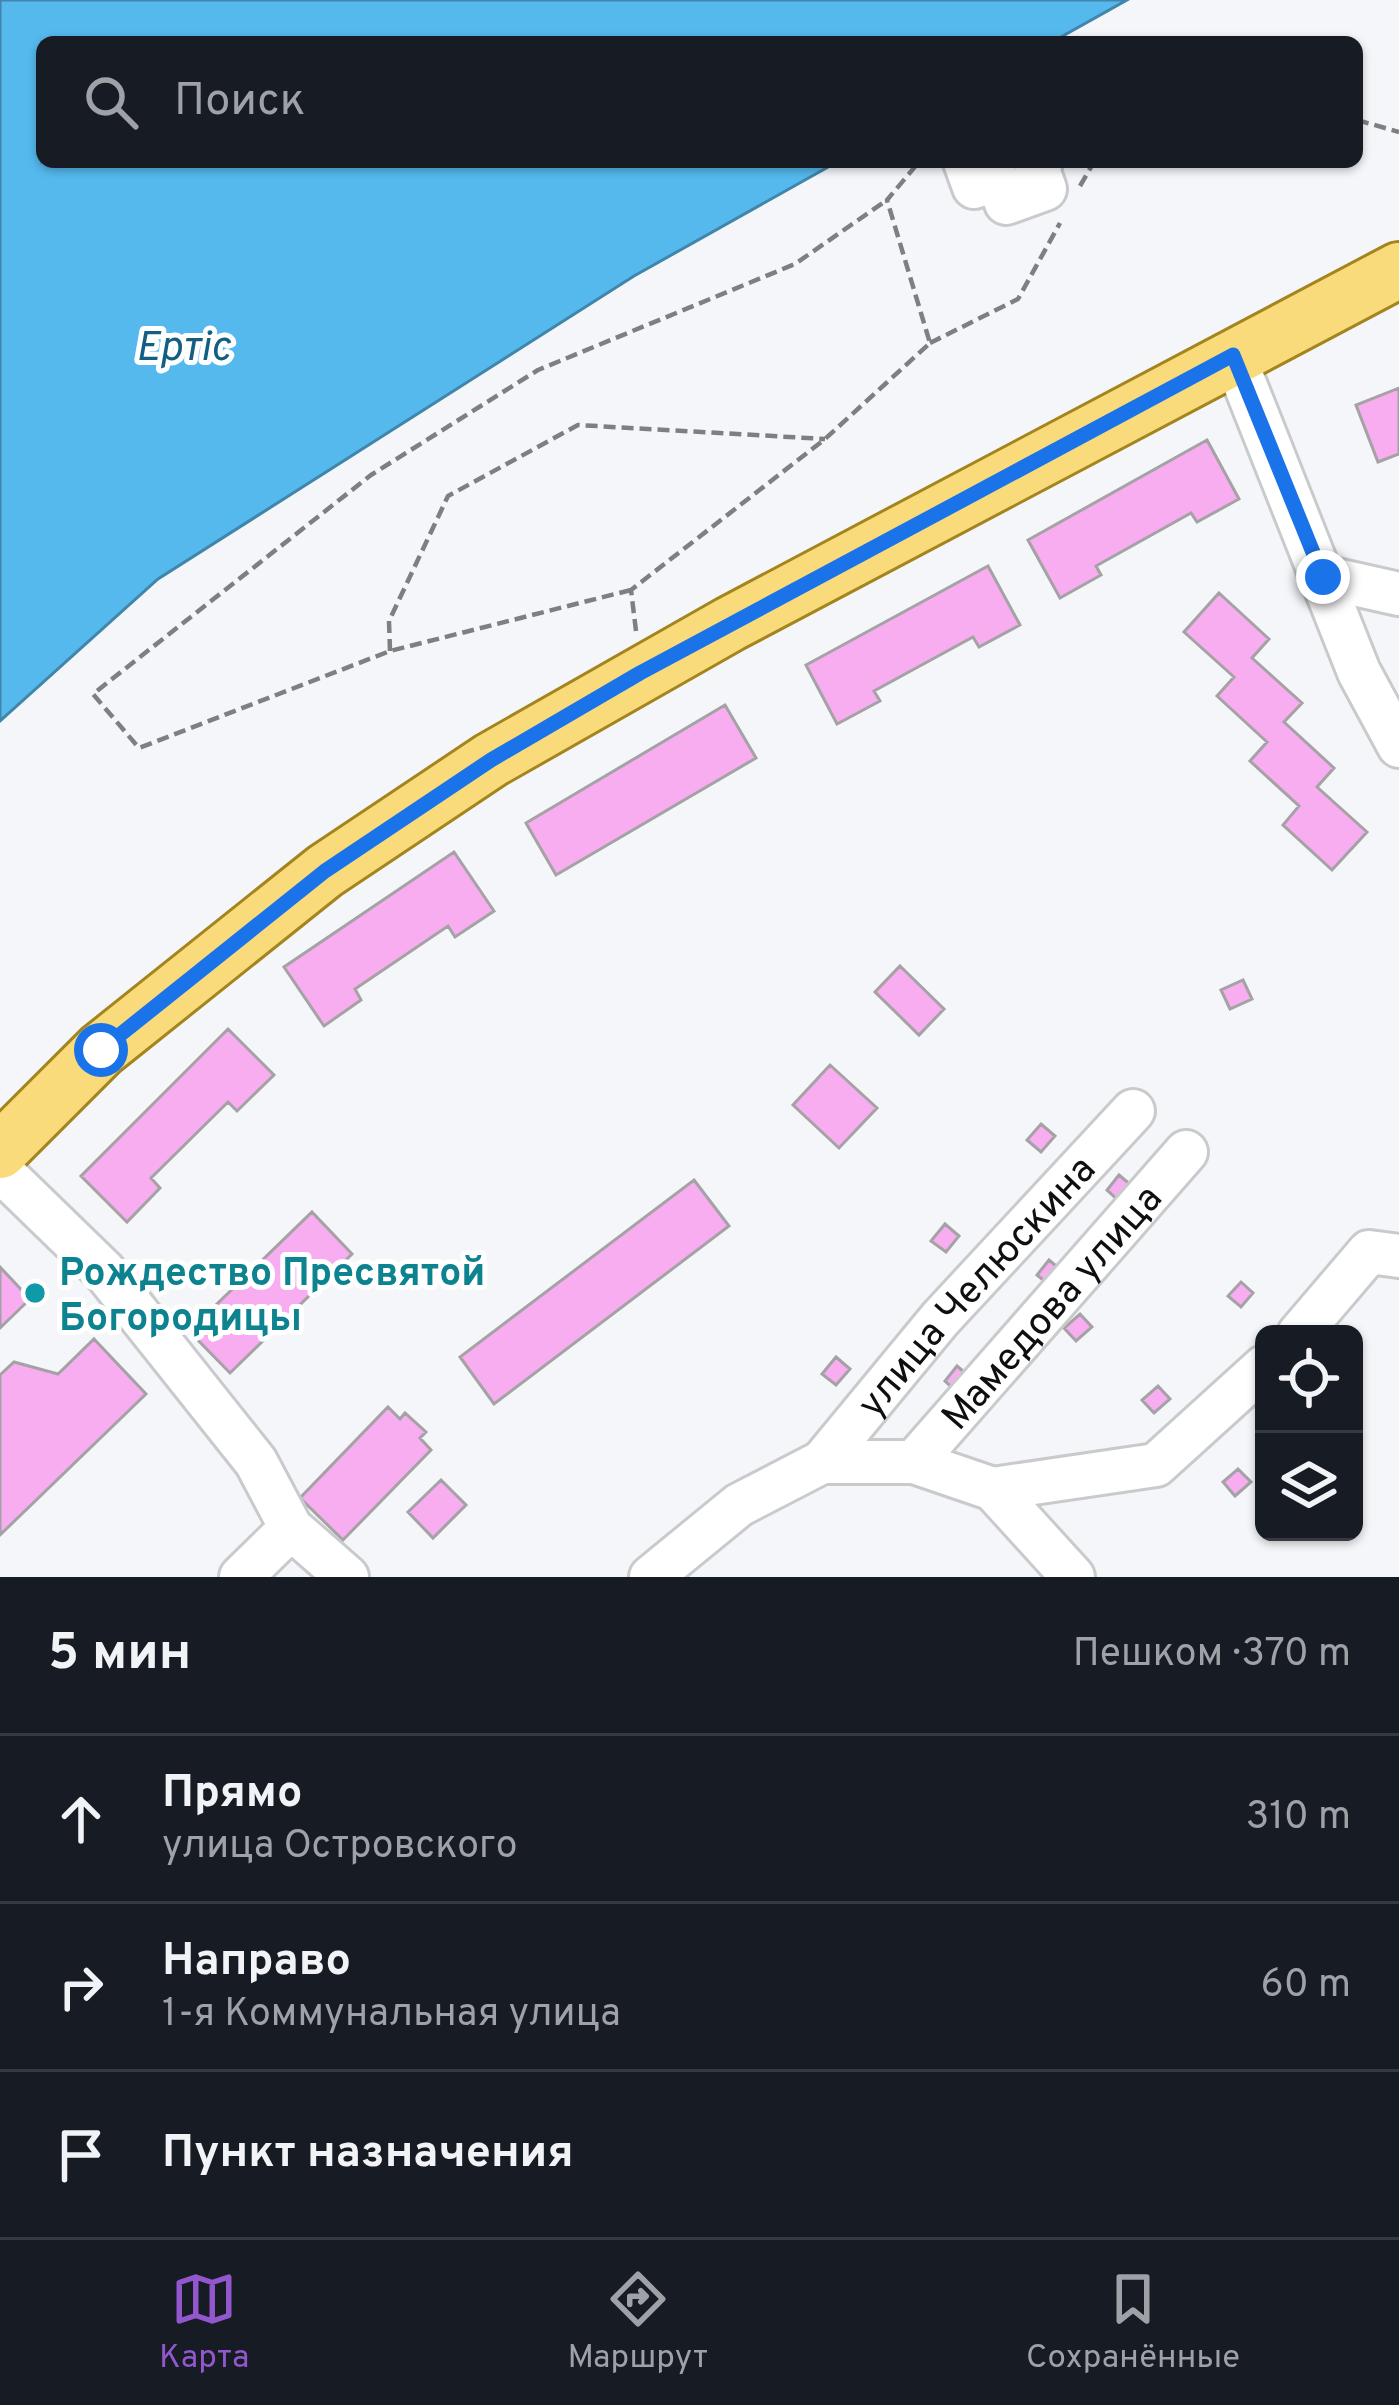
<!DOCTYPE html>
<html lang="ru">
<head>
<meta charset="utf-8">
<style>
	body { margin:0; font-family:Overpass,sans-serif; background:#242831; color:#f1f3f6 }
	.controls { position:absolute; right:36px; bottom:36px; display:grid; overflow:hidden; border-radius:18px; box-shadow:0 3px 9px #0004 }
	.controls button { width:108px; height:108px; display:grid; place-items:center; padding:0; border:0; border-bottom:3px solid #363941; background:#171b24; color:#f1f3f6; font:60px sans-serif }
	.stop { position:absolute; width:36px; height:36px; margin:-27px; border:9px solid #1a73e8; border-radius:50%; background:#fff }
	.stop.end { background:#1a73e8; border-color:#fff; box-shadow:0 3px 12px #0008 }
	.list { margin:0; padding:0; list-style:none }
	h2 { display:flex; justify-content:space-between; align-items:center; height:156px; margin:0; padding:0 48px; font-size:51px }
	h2 small { font-size:39px; font-weight:400; color:#9ea1a6 }
	.list li { display:grid; grid-template-columns:78px 1fr auto; gap:36px; align-items:center; box-sizing:border-box; height:168px; padding:0 48px; border-top:3px solid #363941 }
	.list b { display:block; font-size:45px; white-space:nowrap }
	.list p { margin:0; font-size:39px; white-space:nowrap; color:#9ea1a6 }
	.list em { font-size:39px; font-style:normal; color:#9ea1a6 }
	.icon { flex:none; width:66px; height:66px; fill:none; stroke:currentColor; stroke-width:2; stroke-linecap:round; stroke-linejoin:round }
	.map { position:relative; flex:none; width:1399px; height:1577px; overflow:hidden }
	.search { position:absolute; background:#171b24; box-shadow:0 3px 9px #0004; left:36px; right:36px; top:36px; height:132px; display:flex; align-items:center; gap:30px; box-sizing:border-box; padding:0 42px; border-radius:18px; color:#9ea1a6; font-size:45px }
	.sheet { height:660px; background:#171b24 }
	nav { display:flex; justify-content:space-around; align-items:center; box-sizing:border-box; height:168px; border-top:3px solid #363941; background:#171b24; font-size:33px; color:#9ea1a6 }
	nav a { display:grid; justify-items:center; gap:6px }
	nav .on { color:#9256cd }
	.map>svg:first-child { display:block }
</style>
</head>
<body>
<div class="map">
<svg width="1399" height="1577" viewBox="0 0 1399 1577">
	<rect width="100%" height="100%" fill="#f5f6f9"/>
	<path fill="#55b9ee" stroke="#4086ab" stroke-width="3" d="M0,0H1127L1052,42H42V162H837L634,276L158,579L0,721Z"/>
	<path fill="#f7adf0" stroke="#a4a2a4" stroke-width="3" d="M1399,388V454L1378,462L1356,405Z
		M1207,440L1239,499L1197,522L1191,513L1096,566L1101,575L1060,598L1028,540Z
		M988,566L1020,625L979,647L973,637L874,691L880,701L837,724L806,665Z
		M1219,593L1269,639L1252,658L1302,703L1284,722L1334,768L1317,787L1367,832L1332,870L1283,825L1299,806L1250,761L1267,742L1217,696L1234,677L1184,632Z
		M725,705L756,758L556,875L526,823Z
		M454,852L494,911L455,937L448,926L355,989L361,1000L324,1026L284,967Z
		M900,966L944,1009L919,1035L875,992Z
		M1243,980L1252,999L1230,1009L1221,990Z
		M228,1029L274,1075L237,1111L228,1102L151,1178L160,1188L127,1222L81,1176Z
		M830,1065L877,1108L839,1148L793,1105Z
		M1041,1124L1055,1136L1041,1152L1027,1140Z
		M1119,1175L1132,1186L1119,1201L1107,1190Z
		M694,1180L729,1226L494,1404L460,1357Z
		M312,1212L352,1254L230,1373L189,1331Z
		M945,1224L959,1236L946,1252L931,1241Z
		M1049,1260L1062,1271L1049,1285L1037,1275Z
		M0,1267L30,1299L0,1328Z
		M1241,1282L1253,1293L1241,1307L1228,1296Z
		M1080,1314L1092,1327L1076,1341L1064,1328Z
		M94,1339L146,1394L0,1535V1375L14,1362L58,1374Z
		M836,1357L850,1369L836,1385L822,1374Z
		M957,1366L970,1377L957,1392L945,1381Z
		M1158,1386L1170,1399L1154,1413L1142,1400Z
		M388,1407L400,1419L405,1413L426,1432L420,1438L431,1450L343,1540L300,1498Z
		M1238,1469L1251,1482L1235,1496L1223,1482Z
		M441,1480L466,1505L433,1538L408,1512Z"/>
	<g fill="none" stroke-linecap="round" stroke-linejoin="round">
		<defs>
			<g id="minor">
				<path d="M965,162L974,187L997,179L1006,203L1045,189L1036,164L1041,162"/>
				<path d="M1233,354L1359,672L1399,746"/>
				<path d="M1323,577L1399,594"/>
				<path d="M0,1170L104,1271L256,1462L291,1528L347,1577"/>
				<path d="M1299,1334L1369,1252L1399,1256"/>
				<path id="s1" d="M822,1462L940,1319L1133,1111"/>
				<path id="s2" d="M914,1462L1186,1152"/>
				<path d="M993,1489L1073,1577"/>
				<path d="M241,1577L291,1528"/>
				<path d="M651,1577L739,1505L822,1462H914L993,1489L1156,1465L1264,1367"/>
			</g>
			<path id="major" d="M0,1151L101,1050L325,871L491,760L730,624L1399,270"/>
		</defs>
		<use href="#minor" stroke="#c9cacc" stroke-width="48"/>
		<use href="#major" stroke="#a4841d" stroke-width="60"/>
		<path stroke="#7e7f81" stroke-width="4.5" stroke-dasharray="12 6" stroke-linecap="butt" d="M1357,120L1399,132
			M1080,186L1094,162
			M930,343L1018,299L1060,223
			M631,590L390,651L139,748L93,694L371,475L538,370L795,264L887,200
			M636,631L631,590L825,439L930,343L887,200L919,162
			M390,651L389,621L448,496L578,425L825,439"/>
		<use href="#minor" stroke="#fff" stroke-width="42"/>
		<use href="#major" stroke="#f9db7c" stroke-width="54"/>
	</g>
	<g fill="none" stroke-linecap="round" stroke-linejoin="round">
		<path stroke="#1a73e8" stroke-width="15" d="M101,1050L325,871L491,760L640,673L1233,355L1323,577"/>
	</g>
	<circle fill="#0f9aa8" stroke="#fff" stroke-width="4.5" cx="35" cy="1293" r="12"/>
	<g text-anchor="middle" stroke-width="10" stroke-linejoin="round" paint-order="stroke">
		<g font-size="39" font-weight="bold" fill="#0d838f" stroke="#fff" text-anchor="start">
			<text x="59" y="1285">Рождество Пресвятой<tspan x="59" dy="45">Богородицы</tspan></text>
		</g>
		<g font-size="39" fill="#0e0f10" stroke="#fff">
			<text dy="14" stroke="none"><textPath href="#s1" startOffset="234">улица Челюскина</textPath></text>
			<text dy="14" stroke="none"><textPath href="#s2" startOffset="207">Мамедова улица</textPath></text>
		</g>
		<g font-size="42" font-style="italic" fill="#125f82" stroke="#fff">
			<text x="183" y="360">Ертіс</text>
		</g>
	</g>
</svg>
<div class="controls">
<button><svg class="icon" aria-label="locate" viewBox="0 0 24 24"><circle cx="12" cy="12" r="6"/><path d="M12 2v4M12 18v4M2 12h4M18 12h4"/></svg></button>
<button><svg class="icon" aria-label="layers" viewBox="0 0 24 24"><path d="M12 4l9 5-9 5-9-5zM3 14l9 5 9-5"/></svg></button>
</div>
<div class="stop" style="left:101px;top:1050px"></div>
<div class="stop end" style="left:1323px;top:577px"></div>
<div class="search"><svg class="icon" aria-label="search" viewBox="0 0 24 24"><circle cx="10" cy="10" r="6"/><path d="M15 15l6 6"/></svg>Поиск</div>
</div>
<section class="sheet">
<h2>5 мин<small>Пешком · 370 m</small></h2>
<ul class="list">
<li><svg class="icon" aria-label="ahead" viewBox="0 0 24 24"><path d="M12 20V5M6 11l6-6 6 6"/></svg><div><b>Прямо</b><p>улица Островского</p></div><em>310 m</em></li>
<li><svg class="icon" aria-label="right" viewBox="0 0 24 24"><path d="M7 20v-9h11M14 6l5 5-5 5"/></svg><div><b>Направо</b><p>1-я Коммунальная улица</p></div><em>60 m</em></li>
<li><svg class="icon" aria-label="arrive" viewBox="0 0 24 24"><path d="M6 21V4h12l-3 4 3 4H6"/></svg><div><b>Пункт назначения</b></div></li>
</ul>
</section>
<nav>
<a class="on"><svg class="icon" aria-label="map" viewBox="0 0 24 24"><path d="M3 6l6-2 6 2 6-2v14l-6 2-6-2-6 2zM9 4v14M15 6v14"/></svg>Карта</a>
<a><svg class="icon" aria-label="directions" viewBox="0 0 24 24"><path d="M12 3l9 9-9 9-9-9zM9 14v-3h6M13 9l2 2-2 2"/></svg>Маршрут</a>
<a><svg class="icon" aria-label="saved" viewBox="0 0 24 24"><path d="M7 4h10v16l-5-4-5 4z"/></svg>Сохранённые</a>
</nav>
</body>
</html>
